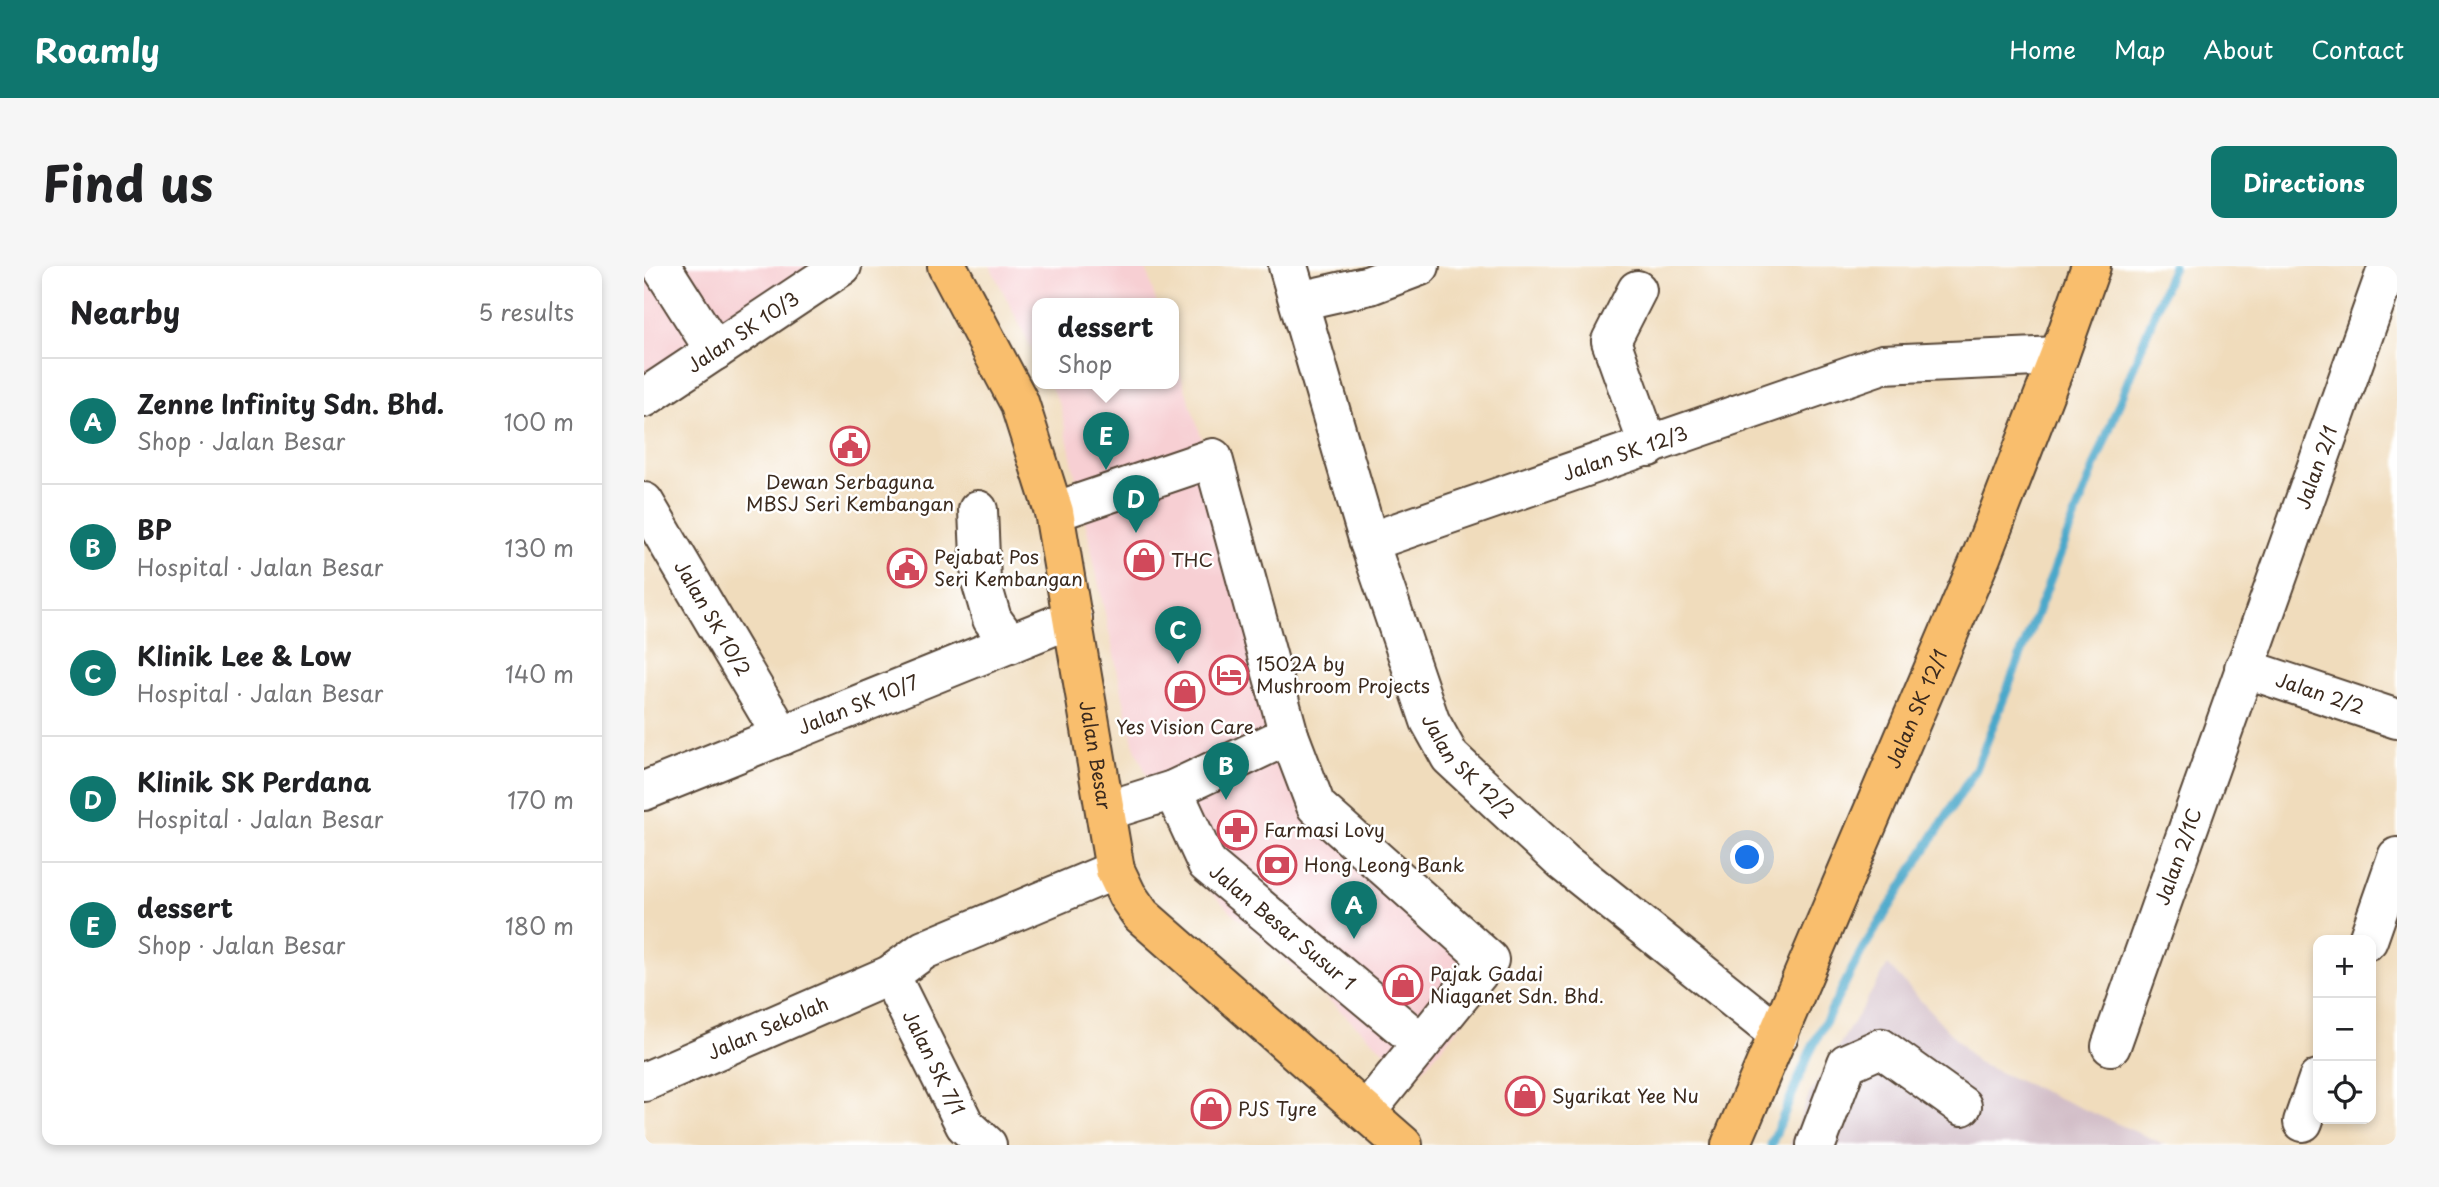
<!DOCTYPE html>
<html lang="en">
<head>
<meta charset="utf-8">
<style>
	body { margin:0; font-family:"Playpen Sans",sans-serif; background:#f6f6f6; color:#202124 }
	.controls { position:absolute; right:21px; bottom:21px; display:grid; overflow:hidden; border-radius:14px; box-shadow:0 4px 10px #0003 }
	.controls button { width:63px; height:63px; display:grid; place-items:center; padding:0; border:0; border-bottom:2px solid #e0e0e0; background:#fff; color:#202124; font:35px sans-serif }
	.you { position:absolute; left:1104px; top:592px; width:24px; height:24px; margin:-18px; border:5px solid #fff; border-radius:50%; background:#1a73e8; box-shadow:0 0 0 10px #1a73e833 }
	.badge { display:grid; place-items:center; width:46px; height:46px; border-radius:50%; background:#0f766e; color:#fff; font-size:23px; font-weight:700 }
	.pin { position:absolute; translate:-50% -58px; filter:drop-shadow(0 2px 4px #0008) }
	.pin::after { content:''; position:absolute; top:37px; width:24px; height:21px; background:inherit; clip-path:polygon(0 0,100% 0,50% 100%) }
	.popup { position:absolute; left:388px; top:32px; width:147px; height:91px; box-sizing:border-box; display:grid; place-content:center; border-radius:14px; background:#fff; filter:drop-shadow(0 2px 5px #0005); font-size:23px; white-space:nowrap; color:#757577 }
	.popup b { font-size:26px; color:#202124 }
	.popup::after { content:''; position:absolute; left:50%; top:100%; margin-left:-14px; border:14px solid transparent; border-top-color:#fff }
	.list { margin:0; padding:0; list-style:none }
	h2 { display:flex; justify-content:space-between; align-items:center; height:91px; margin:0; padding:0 28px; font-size:30px }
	h2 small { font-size:23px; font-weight:400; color:#757577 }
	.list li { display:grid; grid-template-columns:46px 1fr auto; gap:21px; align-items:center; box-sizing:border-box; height:126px; padding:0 28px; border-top:2px solid #e0e0e0 }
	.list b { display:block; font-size:26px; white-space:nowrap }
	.list p { margin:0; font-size:23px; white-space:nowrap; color:#757577 }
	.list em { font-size:23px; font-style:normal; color:#757577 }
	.icon { flex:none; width:38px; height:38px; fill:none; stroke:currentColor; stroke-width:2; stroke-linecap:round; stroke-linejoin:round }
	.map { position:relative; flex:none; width:1753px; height:879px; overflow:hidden; border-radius:14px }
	header { display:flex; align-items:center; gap:42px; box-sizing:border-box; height:98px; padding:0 35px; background:#0f766e; color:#fff }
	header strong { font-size:33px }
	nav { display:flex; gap:38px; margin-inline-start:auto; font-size:24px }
	.intro { display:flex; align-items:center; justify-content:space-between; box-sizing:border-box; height:168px; padding:0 42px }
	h1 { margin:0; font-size:49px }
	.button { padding:18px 32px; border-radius:14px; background:#0f766e; color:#fff; font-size:24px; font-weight:700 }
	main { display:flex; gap:42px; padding:0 42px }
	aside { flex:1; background:#fff; border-radius:14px; box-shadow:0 4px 10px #0003 }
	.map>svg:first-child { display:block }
</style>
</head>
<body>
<header>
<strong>Roamly</strong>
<nav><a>Home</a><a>Map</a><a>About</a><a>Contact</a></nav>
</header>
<div class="intro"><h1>Find us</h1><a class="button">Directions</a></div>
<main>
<aside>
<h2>Nearby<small>5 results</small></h2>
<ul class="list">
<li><span class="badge">A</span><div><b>Zenne Infinity Sdn. Bhd.</b><p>Shop · Jalan Besar</p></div><em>100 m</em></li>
<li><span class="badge">B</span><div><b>BP</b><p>Hospital · Jalan Besar</p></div><em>130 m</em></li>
<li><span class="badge">C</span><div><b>Klinik Lee &amp; Low</b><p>Hospital · Jalan Besar</p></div><em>140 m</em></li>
<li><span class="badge">D</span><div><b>Klinik SK Perdana</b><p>Hospital · Jalan Besar</p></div><em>170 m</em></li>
<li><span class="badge">E</span><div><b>dessert</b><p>Shop · Jalan Besar</p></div><em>180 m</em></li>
</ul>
</aside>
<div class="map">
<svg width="1753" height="879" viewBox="0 0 1753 879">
	<rect width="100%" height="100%" fill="#fff"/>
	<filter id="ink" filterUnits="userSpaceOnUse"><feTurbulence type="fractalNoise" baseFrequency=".0143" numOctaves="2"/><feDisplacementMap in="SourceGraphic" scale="14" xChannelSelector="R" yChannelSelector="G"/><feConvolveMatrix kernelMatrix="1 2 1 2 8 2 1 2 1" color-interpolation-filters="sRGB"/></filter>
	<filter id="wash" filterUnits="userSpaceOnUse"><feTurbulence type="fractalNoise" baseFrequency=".00686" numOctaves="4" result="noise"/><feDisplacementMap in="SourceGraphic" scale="28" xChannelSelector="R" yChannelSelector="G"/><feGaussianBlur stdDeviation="1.57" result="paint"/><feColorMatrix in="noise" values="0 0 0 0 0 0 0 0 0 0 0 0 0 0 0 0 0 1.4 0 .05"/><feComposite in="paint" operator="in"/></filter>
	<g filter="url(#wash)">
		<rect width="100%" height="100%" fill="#f0dcbc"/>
		<path fill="#f7cfd3" d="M0,0H187L0,136Z
			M346,0H501L513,38H394V95Z
			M530,89L678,534L865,701L771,813L544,606L489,477L416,139L405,118H530Z"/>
		<path fill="#d2bdc7" d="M1244,699L1334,797L1522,879H1146L1165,829Z"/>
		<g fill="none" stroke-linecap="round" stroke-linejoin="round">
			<path stroke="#4ba8ca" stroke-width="9" d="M1127,879L1165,788L1217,686L1332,503L1529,0"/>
		</g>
	</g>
	<g filter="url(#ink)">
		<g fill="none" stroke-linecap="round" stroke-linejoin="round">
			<defs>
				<g id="minor">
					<path d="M17,0L71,85"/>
					<path id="s1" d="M644,0L725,276L786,455L806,491L919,596L1135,769"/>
					<path d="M993,24L967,75L1005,181"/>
					<path d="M655,35L726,19L776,0"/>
					<path id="s2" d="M0,132L198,0"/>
					<path id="s3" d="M0,236L138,470"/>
					<path d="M334,244L337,315L348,353L366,378"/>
					<path d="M410,246L569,192L645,469L672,540L845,694L722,846"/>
					<path id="s4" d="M725,276L1239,98L1415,90"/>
					<path id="s5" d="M1600,402L1753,453"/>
					<path id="s6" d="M529,524L563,598L776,776"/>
					<path id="s7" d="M0,525L429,352"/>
					<path d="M462,545L529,524L645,469"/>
					<path d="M1724,674L1753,591"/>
					<path id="s8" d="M246,709L321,859L343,879"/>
					<path id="s9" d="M1467,780L1744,0"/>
					<path id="s10" d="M0,816L246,709L280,684L471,604"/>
					<path d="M1659,856L1674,813"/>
					<path d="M1172,879L1203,797L1237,782L1318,840"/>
				</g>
				<g id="major">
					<path id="s11" d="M303,0L375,136L410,246L471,604L483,629L497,649L759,879"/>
					<path id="s12" d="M1087,879L1338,289L1415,90L1447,0"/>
				</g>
			</defs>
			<use href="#minor" stroke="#564536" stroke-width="42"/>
			<use href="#major" stroke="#564536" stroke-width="42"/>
			<use href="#minor" stroke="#fff" stroke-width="38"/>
			<use href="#major" stroke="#f9be6d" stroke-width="38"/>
		</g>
	</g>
	<defs>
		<symbol id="civic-ring" viewBox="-11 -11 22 22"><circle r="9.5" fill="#fff" stroke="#d1495b" stroke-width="1.5"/><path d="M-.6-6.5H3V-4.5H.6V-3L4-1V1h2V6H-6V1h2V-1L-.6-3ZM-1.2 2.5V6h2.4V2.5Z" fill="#d1495b"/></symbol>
		<symbol id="shop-ring" viewBox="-11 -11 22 22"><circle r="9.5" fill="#fff" stroke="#d1495b" stroke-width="1.5"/><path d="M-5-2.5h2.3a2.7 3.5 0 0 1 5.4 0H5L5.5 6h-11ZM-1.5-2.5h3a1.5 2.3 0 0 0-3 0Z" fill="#d1495b"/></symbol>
		<symbol id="hotel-ring" viewBox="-11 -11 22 22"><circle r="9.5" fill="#fff" stroke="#d1495b" stroke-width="1.5"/><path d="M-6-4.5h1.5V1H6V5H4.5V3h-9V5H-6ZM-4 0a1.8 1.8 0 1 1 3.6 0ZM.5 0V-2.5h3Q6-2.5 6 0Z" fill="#d1495b"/></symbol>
		<symbol id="pharmacy-ring" viewBox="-11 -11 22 22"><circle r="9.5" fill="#fff" stroke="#d1495b" stroke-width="1.5"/><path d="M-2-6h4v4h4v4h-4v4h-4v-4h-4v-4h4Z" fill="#d1495b"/></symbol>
		<symbol id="bank-ring" viewBox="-11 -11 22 22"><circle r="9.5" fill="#fff" stroke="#d1495b" stroke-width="1.5"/><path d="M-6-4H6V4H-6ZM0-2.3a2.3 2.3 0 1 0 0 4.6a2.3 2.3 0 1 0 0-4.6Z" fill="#d1495b"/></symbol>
	</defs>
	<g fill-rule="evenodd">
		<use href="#civic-ring" x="184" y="158" width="44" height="44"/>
		<use href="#shop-ring" x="478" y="272" width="44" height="44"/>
		<use href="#civic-ring" x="241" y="280" width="44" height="44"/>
		<use href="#hotel-ring" x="563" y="387" width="44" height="44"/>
		<use href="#shop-ring" x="519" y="403" width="44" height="44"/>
		<use href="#pharmacy-ring" x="571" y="542" width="44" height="44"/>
		<use href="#bank-ring" x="611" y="577" width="44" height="44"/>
		<use href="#shop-ring" x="737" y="697" width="44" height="44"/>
		<use href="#shop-ring" x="859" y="808" width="44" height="44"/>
		<use href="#shop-ring" x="545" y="821" width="44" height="44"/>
	</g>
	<g text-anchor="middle" stroke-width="5" stroke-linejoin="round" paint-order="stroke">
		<g font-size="19" fill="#3b2a1e" stroke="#fff">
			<text dy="7" stroke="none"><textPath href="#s2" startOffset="119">Jalan SK 10/3</textPath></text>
			<text dy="7" stroke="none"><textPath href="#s4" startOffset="271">Jalan SK 12/3</textPath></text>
			<text dy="7" stroke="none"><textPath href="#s9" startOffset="614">Jalan 2/1</textPath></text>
			<text dy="7" stroke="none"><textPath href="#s3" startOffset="135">Jalan SK 10/2</textPath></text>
			<text dy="7" stroke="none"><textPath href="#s5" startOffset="80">Jalan 2/2</textPath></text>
			<text dy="7" stroke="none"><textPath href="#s7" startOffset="231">Jalan SK 10/7</textPath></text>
			<text dy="7" stroke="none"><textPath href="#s12" startOffset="474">Jalan SK 12/1</textPath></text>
			<text dy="7" stroke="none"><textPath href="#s11" startOffset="516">Jalan Besar</textPath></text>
			<text dy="7" stroke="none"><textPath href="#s1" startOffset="537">Jalan SK 12/2</textPath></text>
			<text dy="7" stroke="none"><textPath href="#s9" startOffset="201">Jalan 2/1C</textPath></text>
			<text dy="7" stroke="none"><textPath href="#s6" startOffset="180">Jalan Besar Susur 1</textPath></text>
			<text dy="7" stroke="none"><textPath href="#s10" startOffset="135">Jalan Sekolah</textPath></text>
			<text dy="7" stroke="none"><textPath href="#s8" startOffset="98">Jalan SK 7/1</textPath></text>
		</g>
		<g font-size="19" fill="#3b2a1e" stroke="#fff" text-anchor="start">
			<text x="206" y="223" text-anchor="middle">Dewan Serbaguna<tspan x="206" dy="22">MBSJ Seri Kembangan</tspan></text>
			<text x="290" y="298">Pejabat Pos<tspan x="290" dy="22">Seri Kembangan</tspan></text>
			<text x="527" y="301">THC</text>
			<text x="612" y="405">1502A by<tspan x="612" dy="22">Mushroom Projects</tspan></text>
			<text x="541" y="468" text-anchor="middle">Yes Vision Care</text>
			<text x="620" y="571">Farmasi Lovy</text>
			<text x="660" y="606">Hong Leong Bank</text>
			<text x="786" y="715">Pajak Gadai<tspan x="786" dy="22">Niaganet Sdn. Bhd.</tspan></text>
			<text x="908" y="837">Syarikat Yee Nu</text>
			<text x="594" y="850">PJS Tyre</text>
		</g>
	</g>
</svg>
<div class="controls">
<button>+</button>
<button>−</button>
<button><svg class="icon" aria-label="locate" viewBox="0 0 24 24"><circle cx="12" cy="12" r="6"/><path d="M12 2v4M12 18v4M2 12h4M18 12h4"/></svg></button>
</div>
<div class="you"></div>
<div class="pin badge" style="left:710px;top:673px">A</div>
<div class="pin badge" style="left:582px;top:534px">B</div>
<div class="pin badge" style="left:534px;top:398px">C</div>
<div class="pin badge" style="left:492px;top:267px">D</div>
<div class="pin badge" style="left:462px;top:204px">E</div>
<div class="popup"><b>dessert</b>Shop</div>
</div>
</main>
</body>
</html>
